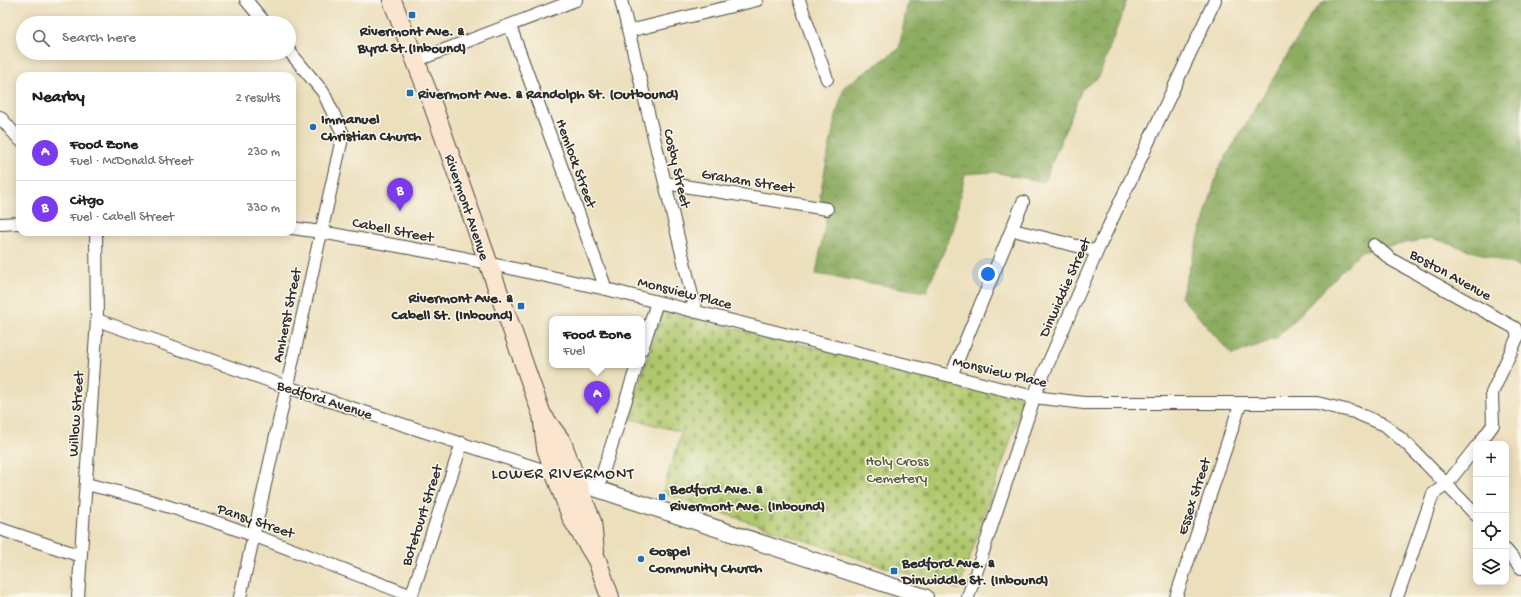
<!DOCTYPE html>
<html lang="en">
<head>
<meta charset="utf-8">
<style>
	body { margin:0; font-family:"Gochi Hand",sans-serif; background:#f2f2f2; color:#202124 }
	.controls { position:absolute; right:12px; bottom:12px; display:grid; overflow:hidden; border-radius:8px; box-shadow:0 2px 10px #0003 }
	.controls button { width:36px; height:36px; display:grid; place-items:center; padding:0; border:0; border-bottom:1px solid #e0e0e0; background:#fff; color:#202124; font:20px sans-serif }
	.you { position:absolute; left:988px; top:274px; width:14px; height:14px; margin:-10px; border:3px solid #fff; border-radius:50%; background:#1a73e8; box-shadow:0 0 0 6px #1a73e833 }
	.badge { display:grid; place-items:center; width:26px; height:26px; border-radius:50%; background:#7c3aed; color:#fff; font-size:13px; font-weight:700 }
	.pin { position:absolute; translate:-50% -33px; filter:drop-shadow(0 1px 2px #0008) }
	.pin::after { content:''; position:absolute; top:21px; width:14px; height:12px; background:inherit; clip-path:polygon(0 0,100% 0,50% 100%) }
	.popup { position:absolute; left:549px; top:316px; width:96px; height:52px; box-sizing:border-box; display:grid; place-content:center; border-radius:8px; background:#fff; filter:drop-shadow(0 1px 3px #0005); font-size:13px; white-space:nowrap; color:#757577 }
	.popup b { font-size:15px; color:#202124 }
	.popup::after { content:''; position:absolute; left:50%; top:100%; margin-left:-8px; border:8px solid transparent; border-top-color:#fff }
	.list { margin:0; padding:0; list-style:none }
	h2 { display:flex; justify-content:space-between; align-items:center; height:52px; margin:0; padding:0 16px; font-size:17px }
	h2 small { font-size:13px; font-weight:400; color:#757577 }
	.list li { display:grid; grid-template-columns:26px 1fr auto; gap:12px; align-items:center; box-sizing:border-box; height:56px; padding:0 16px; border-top:1px solid #e0e0e0 }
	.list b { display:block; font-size:15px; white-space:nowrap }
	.list p { margin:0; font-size:13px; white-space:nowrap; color:#757577 }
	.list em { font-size:13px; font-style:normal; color:#757577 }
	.icon { flex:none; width:22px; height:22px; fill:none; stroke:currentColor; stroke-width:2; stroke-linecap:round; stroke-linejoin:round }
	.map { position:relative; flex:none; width:1521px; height:597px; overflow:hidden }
	.search { position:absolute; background:#fff; box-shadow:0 2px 10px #0003; left:16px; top:16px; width:280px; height:44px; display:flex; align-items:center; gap:10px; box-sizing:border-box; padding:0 14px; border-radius:22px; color:#757577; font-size:15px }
	.panel { position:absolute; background:#fff; box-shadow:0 2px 10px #0003; left:16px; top:72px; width:280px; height:164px; border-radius:12px }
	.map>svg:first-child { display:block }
</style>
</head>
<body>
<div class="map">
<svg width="1521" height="597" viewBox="0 0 1521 597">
	<defs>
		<pattern id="forest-crowns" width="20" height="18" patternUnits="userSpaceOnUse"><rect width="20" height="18" fill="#8cac60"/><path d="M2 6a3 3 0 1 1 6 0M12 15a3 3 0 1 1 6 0" fill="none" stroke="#738c4f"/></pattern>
		<pattern id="cemetery-stones" width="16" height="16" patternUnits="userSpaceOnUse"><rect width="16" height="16" fill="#b0c86d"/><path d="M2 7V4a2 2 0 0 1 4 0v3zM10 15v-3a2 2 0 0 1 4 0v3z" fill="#8fa35a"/></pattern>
	</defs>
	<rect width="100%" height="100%" fill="#fbf7ec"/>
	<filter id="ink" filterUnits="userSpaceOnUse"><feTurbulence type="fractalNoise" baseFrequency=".025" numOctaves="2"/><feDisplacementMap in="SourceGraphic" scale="8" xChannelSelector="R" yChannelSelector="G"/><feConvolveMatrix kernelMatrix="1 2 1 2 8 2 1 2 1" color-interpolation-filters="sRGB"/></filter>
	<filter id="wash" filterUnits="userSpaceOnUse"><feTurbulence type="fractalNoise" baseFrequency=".012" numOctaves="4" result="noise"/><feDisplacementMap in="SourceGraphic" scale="16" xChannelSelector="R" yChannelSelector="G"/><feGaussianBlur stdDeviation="0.9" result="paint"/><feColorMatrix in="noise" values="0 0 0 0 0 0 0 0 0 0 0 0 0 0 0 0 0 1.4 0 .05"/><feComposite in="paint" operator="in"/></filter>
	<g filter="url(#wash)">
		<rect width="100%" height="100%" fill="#ecdfbc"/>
		<path fill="url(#forest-crowns)" stroke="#5c6c46" d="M908,0H1127L1099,77L1082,89L1044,182L994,172L965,174L953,230L926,292L816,274L826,221L820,195L834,124L844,87L899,49Z
			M1325,0H1521V267L1432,238L1360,252L1277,338L1232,355L1181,297L1219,168L1313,13Z"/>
		<path fill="url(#cemetery-stones)" stroke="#6e7a4c" d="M662,311L1025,398L959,589L906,574L662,493L682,432L628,418Z"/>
	</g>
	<g filter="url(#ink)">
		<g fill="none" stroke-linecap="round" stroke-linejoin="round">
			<defs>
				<path id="minor" d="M246,0L265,23
					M621,0L696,312
					M799,0L827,79
					M510,26L606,289
					M629,31L757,0
					M415,61L576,0
					M0,117L20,140
					M665,183L827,209
					M0,224L20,223
					M292,228L321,232L464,258L606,289L1034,397L1084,403H1317L1354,412L1385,425L1408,445L1476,515
					M1013,230L1097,251
					M1374,245L1392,260L1515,328L1518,336L1492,393L1493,425L1479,444
					M97,320L287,387L555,474
					M642,349L657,302
					M951,376L1023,202
					M86,484C198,510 305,555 412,596
					M598,488L637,365
					M0,529L81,556
					M1506,550L1521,568
					M78,597L97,320L96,232
					M240,597L343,134L323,92L289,51
					M411,597L462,443
					M968,597L1037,389L1099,247L1215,0
					M1176,597L1240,405
					M1397,597L1433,494L1446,485L1476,447"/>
				<path id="tertiary" d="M576,482L925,597"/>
				<path id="secondary" d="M392,0L432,103L542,415L546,448L555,474L572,519L597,560L610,597
					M543,416L562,442L592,522L595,551"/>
			</defs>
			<use href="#minor" stroke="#484641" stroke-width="14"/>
			<use href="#tertiary" stroke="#484641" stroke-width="18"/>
			<use href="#secondary" stroke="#484641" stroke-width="20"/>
			<use href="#minor" stroke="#fff" stroke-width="12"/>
			<use href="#tertiary" stroke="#fff" stroke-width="16"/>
			<use href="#secondary" stroke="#fbe5cf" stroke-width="18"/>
		</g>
	</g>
	<g fill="#1f6fb2" stroke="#fbf7ec" stroke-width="1.5">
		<rect x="408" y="11" width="8" height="8" rx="2"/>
		<rect x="406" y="89" width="8" height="8" rx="2"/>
		<circle cx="313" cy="127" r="4"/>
		<rect x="517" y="302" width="8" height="8" rx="2"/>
		<rect x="658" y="493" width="8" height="8" rx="2"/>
		<circle cx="641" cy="559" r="4"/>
		<rect x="890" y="567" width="8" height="8" rx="2"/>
	</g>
	<g text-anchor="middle" stroke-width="3" stroke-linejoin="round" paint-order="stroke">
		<g font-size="15" font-weight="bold" fill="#2b2b2b" stroke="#fbf7ec" text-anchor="start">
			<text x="412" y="35" text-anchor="middle">Rivermont Ave. &amp;<tspan x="412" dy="17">Byrd St.(Inbound)</tspan></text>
			<text x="418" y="98">Rivermont Ave. &amp; Randolph St. (Outbound)</text>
			<text x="321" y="123">Immanuel<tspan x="321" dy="17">Christian Church</tspan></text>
			<text x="513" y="302" text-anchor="end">Rivermont Ave. &amp;<tspan x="513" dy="17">Cabell St. (Inbound)</tspan></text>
			<text x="670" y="493">Bedford Ave. &amp;<tspan x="670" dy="17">Rivermont Ave. (Inbound)</tspan></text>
			<text x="649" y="555">Gospel<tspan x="649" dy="17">Community Church</tspan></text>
			<text x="902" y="567">Bedford Ave. &amp;<tspan x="902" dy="17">Dinwiddle St. (Inbound)</tspan></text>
		</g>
		<g font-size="15" fill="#2b2b2b" stroke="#fbf7ec">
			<text transform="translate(577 163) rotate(70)" y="5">Hemlock Street</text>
			<text transform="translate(678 168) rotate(77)" y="5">Cosby Street</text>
			<text transform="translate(748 180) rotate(9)" y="5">Graham Street</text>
			<text transform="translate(468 207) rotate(71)" y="5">Rivermont Avenue</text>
			<text transform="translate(393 229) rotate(11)" y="5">Cabell Street</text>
			<text transform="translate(1451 274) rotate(29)" y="5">Boston Avenue</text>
			<text transform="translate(1064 287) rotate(-66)" y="5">Dinwiddie Street</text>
			<text transform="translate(685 292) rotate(14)" y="5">Monsview Place</text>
			<text transform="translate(286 315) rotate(-78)" y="5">Amherst Street</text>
			<text transform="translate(1000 371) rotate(13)" y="5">Monsview Place</text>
			<text transform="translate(325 399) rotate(18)" y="5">Bedford Avenue</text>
			<text transform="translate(75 414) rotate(-86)" y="5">Willow Street</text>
			<text transform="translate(1193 496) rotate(-72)" y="5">Essex Street</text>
			<text transform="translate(421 515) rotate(-72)" y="5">Botetourt Street</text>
			<text transform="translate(256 520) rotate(19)" y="5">Pansy Street</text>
		</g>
		<g font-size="15" fill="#535a3f" stroke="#fbf7ec">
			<text x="897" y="465">Holy Cross<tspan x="897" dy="17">Cemetery</tspan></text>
		</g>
		<g font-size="16" letter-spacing="1" fill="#2b2b2b" stroke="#fbf7ec">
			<text x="563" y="478">LOWER RIVERMONT</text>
		</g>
	</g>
</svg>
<div class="controls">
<button>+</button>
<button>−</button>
<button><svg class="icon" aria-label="locate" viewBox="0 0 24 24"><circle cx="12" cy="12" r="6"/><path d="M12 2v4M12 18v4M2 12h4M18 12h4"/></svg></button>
<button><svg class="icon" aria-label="layers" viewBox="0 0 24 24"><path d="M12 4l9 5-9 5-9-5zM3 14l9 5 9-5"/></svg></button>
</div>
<div class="you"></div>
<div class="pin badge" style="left:597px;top:414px">A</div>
<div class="popup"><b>Food Zone</b>Fuel</div>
<div class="pin badge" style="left:400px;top:211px">B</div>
<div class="search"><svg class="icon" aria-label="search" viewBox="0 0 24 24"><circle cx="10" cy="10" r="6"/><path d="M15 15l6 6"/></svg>Search here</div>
<section class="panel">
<h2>Nearby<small>2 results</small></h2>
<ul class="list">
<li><span class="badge">A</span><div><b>Food Zone</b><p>Fuel · McDonald Street</p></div><em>230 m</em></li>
<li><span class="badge">B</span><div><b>Citgo</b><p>Fuel · Cabell Street</p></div><em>330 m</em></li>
</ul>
</section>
</div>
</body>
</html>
